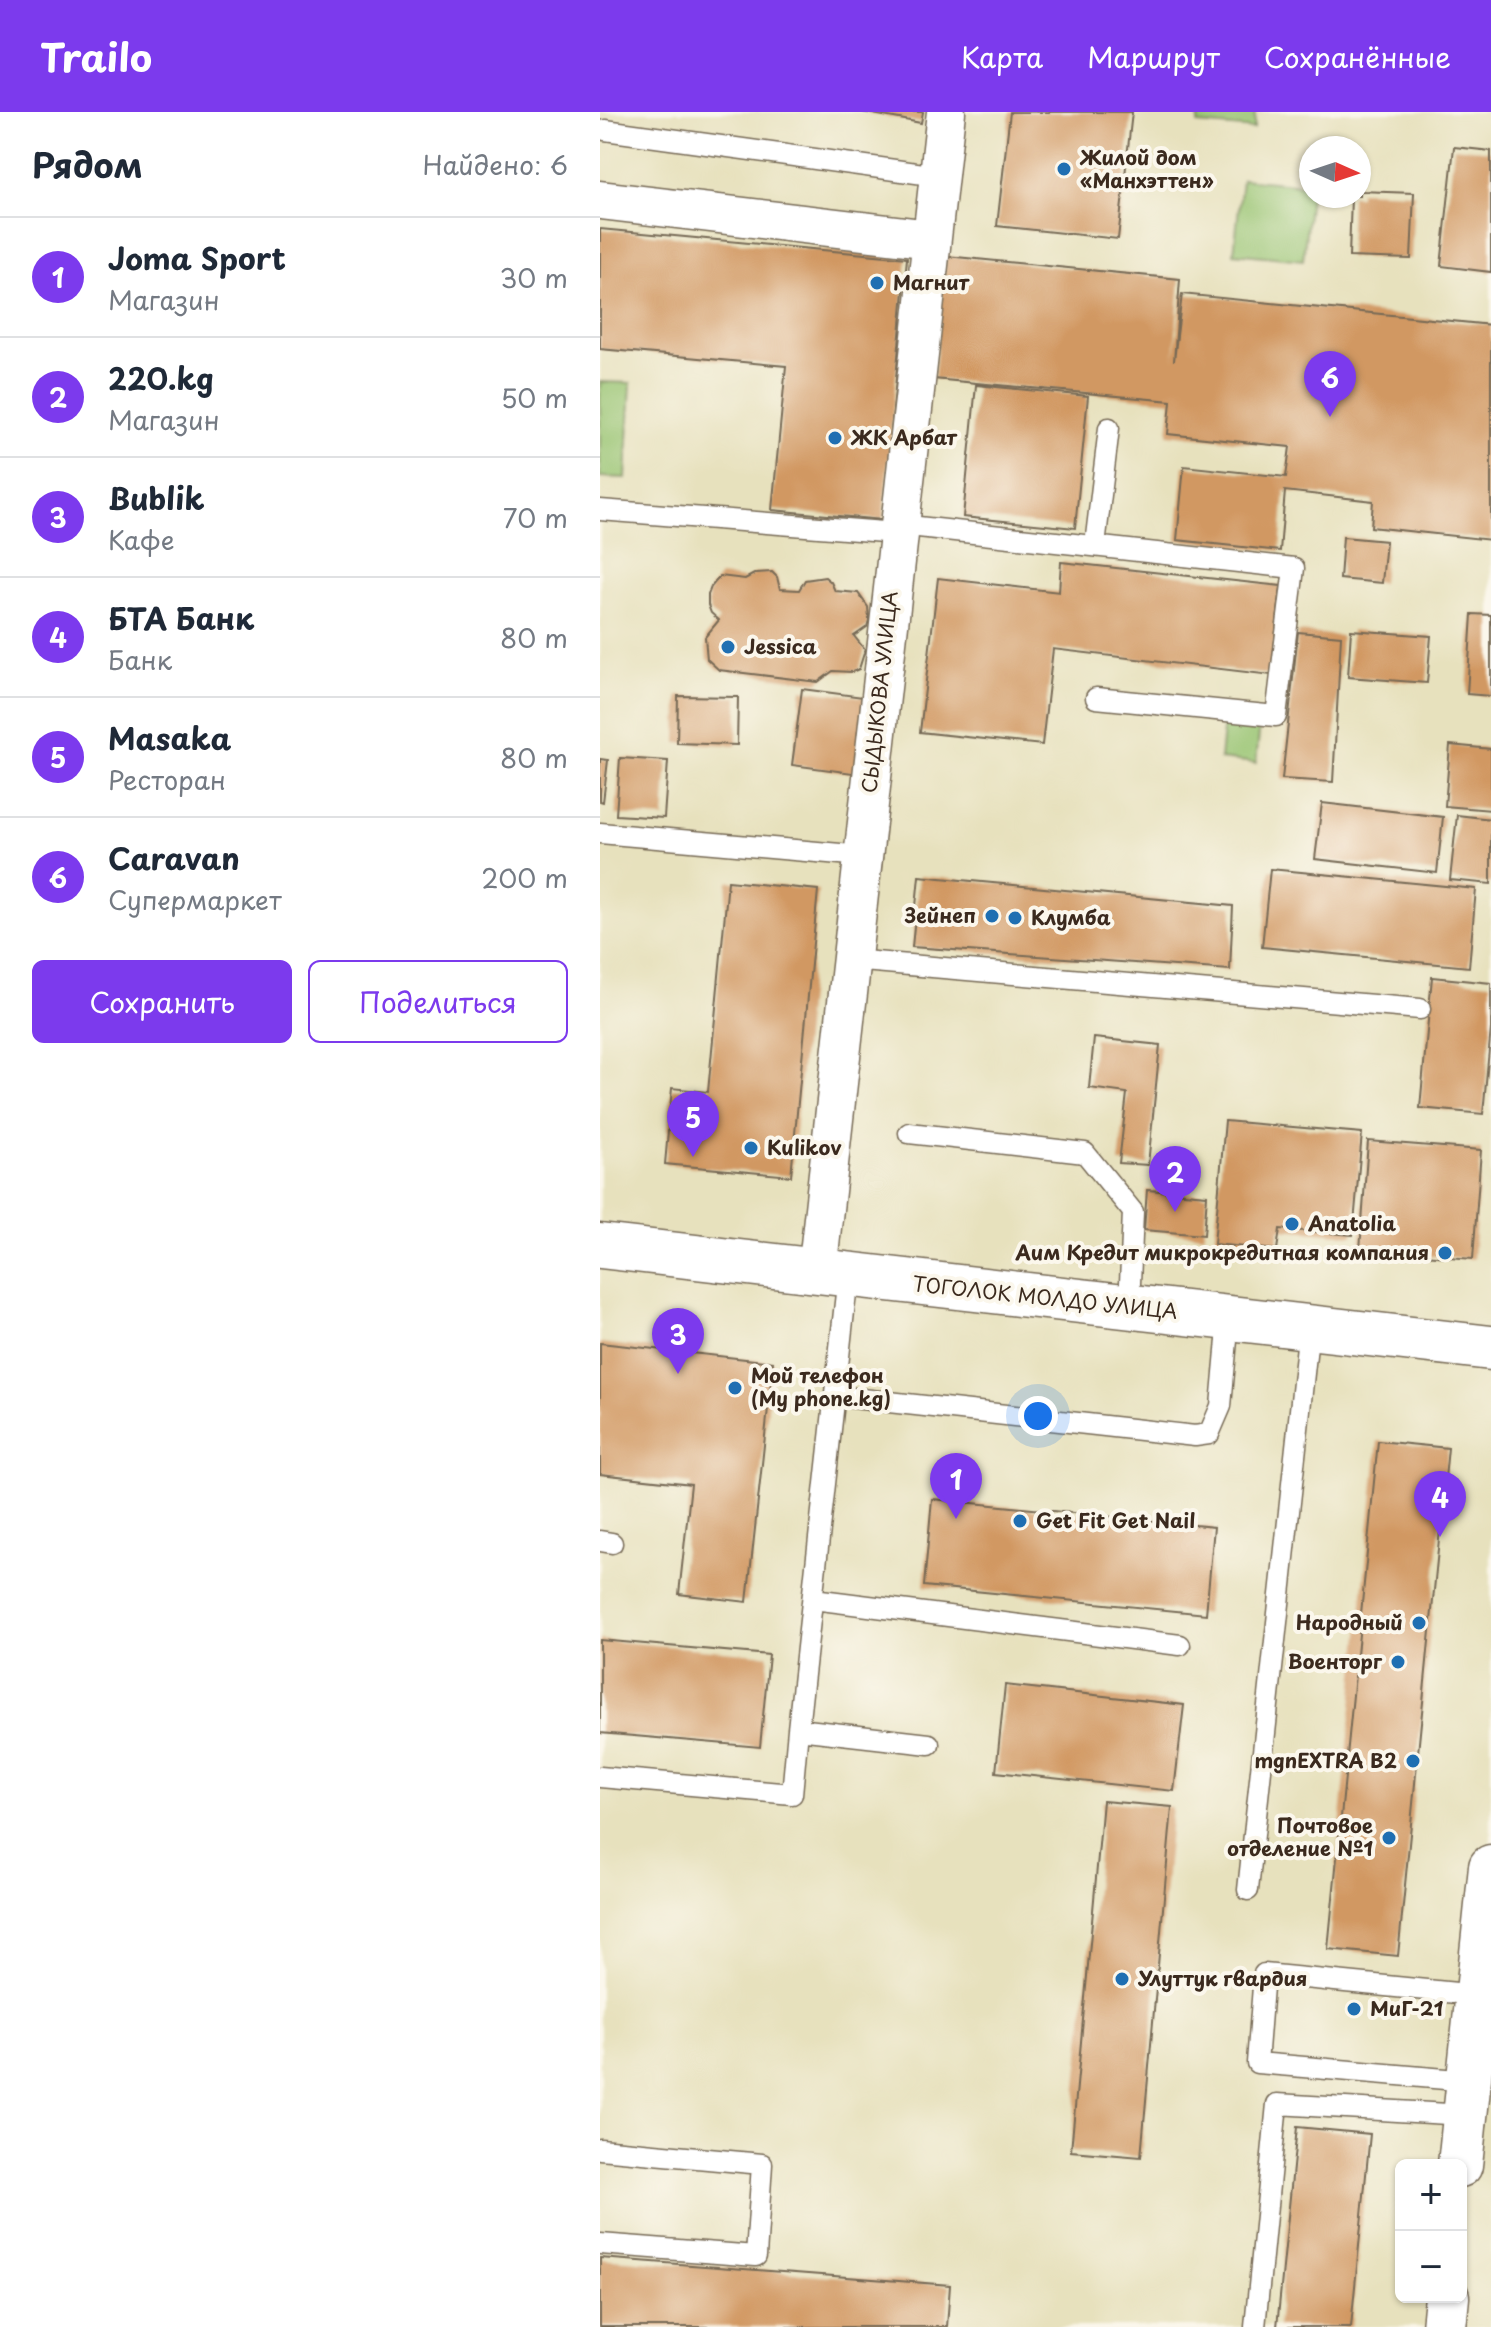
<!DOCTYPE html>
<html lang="ru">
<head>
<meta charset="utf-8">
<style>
	body { margin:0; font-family:"Playpen Sans",sans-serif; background:#f6f6f7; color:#1f2937 }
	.controls { position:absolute; right:24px; bottom:24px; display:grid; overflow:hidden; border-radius:12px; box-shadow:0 2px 6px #0004 }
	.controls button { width:72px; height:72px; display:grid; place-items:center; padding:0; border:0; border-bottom:2px solid #e0e1e3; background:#fff; color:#1f2937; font:40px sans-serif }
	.compass { position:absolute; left:699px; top:24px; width:72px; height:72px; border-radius:50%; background:#fff; box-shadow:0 2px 6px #0004; rotate:93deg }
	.you { position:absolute; left:438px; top:1304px; width:28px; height:28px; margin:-20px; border:6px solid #fff; border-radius:50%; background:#1a73e8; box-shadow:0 0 0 12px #1a73e833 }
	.badge { display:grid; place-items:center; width:52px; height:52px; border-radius:50%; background:#7c3aed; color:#fff; font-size:26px; font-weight:700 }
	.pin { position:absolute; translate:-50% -66px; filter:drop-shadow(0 2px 4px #0008) }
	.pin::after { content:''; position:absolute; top:42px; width:28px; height:24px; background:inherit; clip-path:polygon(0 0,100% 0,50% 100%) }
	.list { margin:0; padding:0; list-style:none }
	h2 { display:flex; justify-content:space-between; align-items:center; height:104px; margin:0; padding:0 32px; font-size:34px }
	h2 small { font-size:26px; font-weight:400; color:#747a83 }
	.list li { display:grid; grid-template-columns:52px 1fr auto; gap:24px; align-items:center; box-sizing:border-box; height:120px; padding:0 32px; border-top:2px solid #e0e1e3 }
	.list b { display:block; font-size:30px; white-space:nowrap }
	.list p { margin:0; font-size:26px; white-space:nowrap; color:#747a83 }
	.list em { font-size:26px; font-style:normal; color:#747a83 }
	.actions { display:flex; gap:16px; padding:24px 32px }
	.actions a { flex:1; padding:18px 0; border:2px solid #7c3aed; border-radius:12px; text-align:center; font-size:28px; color:#7c3aed }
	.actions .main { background:#7c3aed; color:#fff }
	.map { position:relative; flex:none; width:891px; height:2215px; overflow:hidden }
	header { display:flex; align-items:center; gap:48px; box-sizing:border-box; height:112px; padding:0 40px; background:#7c3aed; color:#fff }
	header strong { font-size:38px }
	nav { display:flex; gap:44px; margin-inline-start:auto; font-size:28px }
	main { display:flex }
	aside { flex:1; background:#fff }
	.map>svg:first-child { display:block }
</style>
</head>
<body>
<header>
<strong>Trailo</strong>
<nav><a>Карта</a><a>Маршрут</a><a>Сохранённые</a></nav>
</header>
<main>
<aside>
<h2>Рядом<small>Найдено: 6</small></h2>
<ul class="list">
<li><span class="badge">1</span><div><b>Joma Sport</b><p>Магазин</p></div><em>30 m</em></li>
<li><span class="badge">2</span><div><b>220.kg</b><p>Магазин</p></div><em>50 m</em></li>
<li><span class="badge">3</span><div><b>Bublik</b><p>Кафе</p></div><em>70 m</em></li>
<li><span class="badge">4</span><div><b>БТА Банк</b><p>Банк</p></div><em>80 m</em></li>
<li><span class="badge">5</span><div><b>Masaka</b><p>Ресторан</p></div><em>80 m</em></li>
<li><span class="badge">6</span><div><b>Caravan</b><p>Супермаркет</p></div><em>200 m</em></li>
</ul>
<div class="actions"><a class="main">Сохранить</a><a>Поделиться</a></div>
</aside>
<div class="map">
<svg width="891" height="2215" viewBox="0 0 891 2215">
	<rect width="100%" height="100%" fill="#fbf7ec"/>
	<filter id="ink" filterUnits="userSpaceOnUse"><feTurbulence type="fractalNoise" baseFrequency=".0125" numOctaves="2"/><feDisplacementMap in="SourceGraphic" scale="16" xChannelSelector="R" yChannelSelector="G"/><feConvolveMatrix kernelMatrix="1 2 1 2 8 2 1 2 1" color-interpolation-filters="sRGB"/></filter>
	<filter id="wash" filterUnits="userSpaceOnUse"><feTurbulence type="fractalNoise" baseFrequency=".006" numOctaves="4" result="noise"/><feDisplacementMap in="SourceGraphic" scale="32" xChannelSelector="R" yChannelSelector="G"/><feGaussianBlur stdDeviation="1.8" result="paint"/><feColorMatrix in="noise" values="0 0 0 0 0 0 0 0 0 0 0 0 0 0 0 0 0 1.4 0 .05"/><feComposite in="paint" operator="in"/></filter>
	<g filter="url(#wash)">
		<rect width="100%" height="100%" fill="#e7e1bd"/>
		<path fill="#99c472" stroke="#6a7748" stroke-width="2" d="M599,0H655L654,17L598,12Z
			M642,67L711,74L703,148L634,141Z
			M0,270L31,271L26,366L0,365Z
			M624,606L660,611L656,651L620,647Z"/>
		<g id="blocks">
			<path fill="#d19862" d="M262,0H323L321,11Z
				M410,0H532L518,127L397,114Z
				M854,35L891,39V160L841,154Z
				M759,79L814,81L811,147L749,145L751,84H759Z
				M0,117L307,146L283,408L172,398L186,254L0,237Z
				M346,144L580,167L574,249L582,182L891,213V428L771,415L773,389L685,379L680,439L577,428L584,354L686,365L690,335L568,322L571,289L334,267Z
				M376,273L488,284L475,416L363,405Z
				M743,425L786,429L782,471L740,467Z
				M461,450L681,474L671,563L453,537L442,633L320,620L338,466L459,480Z
				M172,460L177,465L180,477L199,478L205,468L225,465L231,470L235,479L258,481L268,495L269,508L267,515L254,524L265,538L259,557L252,560L233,559L218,570L119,558L107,547L105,525L119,508L111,501L108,493V483L111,475L120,464L145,467L156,461Z
				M872,502L891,503V584L867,582Z
				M751,518L831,524L827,571L748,565Z
				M698,520L741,524L733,670L682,667Z
				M202,577L271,586L260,662L192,653Z
				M78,584L138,585L137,633L77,631Z
				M850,633L891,637V698L845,694Z
				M20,646L68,649L64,706L16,703Z
				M0,647L8,648L3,690L0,689Z
				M722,691L843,705L837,761L715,747Z
				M857,703L891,707V772L850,768Z
				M670,757L876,777L869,855L662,835Z
				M319,764L633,794L630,858L312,835Z
				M128,769L218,778L191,1064L65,1052L72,976L108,980Z
				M832,865L891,871V916L883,1002L820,996Z
				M494,926L560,933L548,1053L519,1051L527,981L489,976Z
				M625,1009L762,1021L753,1123L680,1117L677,1138L614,1132Z
				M768,1029L881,1038L873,1147L760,1138Z
				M547,1078L607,1083L604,1123L544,1118Z
				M0,1231L173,1250L147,1490L79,1482L91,1372L0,1362Z
				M778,1329L848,1336L798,1844L728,1837Z
				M332,1387L614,1415L606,1502L324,1474Z
				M0,1528L169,1543L160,1635L0,1621Z
				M405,1573L584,1593L574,1679L396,1660Z
				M503,1689L572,1695L541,2045L471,2039Z
				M697,2015L770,2022L751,2215H677Z
				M0,2146L350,2173L347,2215H0Z"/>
		</g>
	</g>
	<g filter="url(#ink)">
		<use href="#blocks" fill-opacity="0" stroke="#776a56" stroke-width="2"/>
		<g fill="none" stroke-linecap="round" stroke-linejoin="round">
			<defs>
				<path id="lane" d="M5,18L338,64
					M0,398L297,421
					M300,413L694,456L676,604L496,586
					M495,433L509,316
					M0,721L263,744
					M251,848L820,897
					M309,1021L485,1041L533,1100L529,1195
					M248,1163L198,1617L329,1632
					M235,1284L595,1324L609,1322L621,1294L629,1206
					M0,1429L12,1431
					M213,1487L580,1533
					M0,1665L192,1682L198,1617
					M648,1778L709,1215
					M869,1969L657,1951L664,1862L877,1883
					M0,2037L162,2052L156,2144L0,2132
					M655,2215L677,1992L865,2003"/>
				<path id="street" d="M0,88L331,127
					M217,1160L346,0"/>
				<path id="secondary" d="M0,1134L891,1236
					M860,2053L891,1755
					M844,2215L847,2185"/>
			</defs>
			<use href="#lane" stroke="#776a56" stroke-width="23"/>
			<use href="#street" stroke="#776a56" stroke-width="41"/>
			<use href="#secondary" stroke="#776a56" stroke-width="47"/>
			<use href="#lane" stroke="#fff" stroke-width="20"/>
			<use href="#street" stroke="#fff" stroke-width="38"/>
			<use href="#secondary" stroke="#fff" stroke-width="44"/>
		</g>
	</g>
	<g fill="#1f6fb2" stroke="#fbf7ec" stroke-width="3">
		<circle cx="464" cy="57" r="8"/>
		<circle cx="277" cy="171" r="8"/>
		<circle cx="235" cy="326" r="8"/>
		<circle cx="128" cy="535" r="8"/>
		<circle cx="392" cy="804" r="8"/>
		<circle cx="415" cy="806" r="8"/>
		<circle cx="151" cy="1036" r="8"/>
		<circle cx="692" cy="1112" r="8"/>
		<circle cx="845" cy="1141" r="8"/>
		<circle cx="135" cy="1276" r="8"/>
		<circle cx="420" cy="1409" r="8"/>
		<circle cx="819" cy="1511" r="8"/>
		<circle cx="798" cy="1550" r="8"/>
		<circle cx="813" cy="1649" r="8"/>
		<circle cx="789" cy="1726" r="8"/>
		<circle cx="522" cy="1867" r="8"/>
		<circle cx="754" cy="1897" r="8"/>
	</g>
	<g text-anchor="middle" stroke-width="8" stroke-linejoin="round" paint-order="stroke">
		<g font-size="20" font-weight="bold" fill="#3b2a1e" stroke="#fbf7ec" text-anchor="start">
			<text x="480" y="53">Жилой дом<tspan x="480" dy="23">«Манхэттен»</tspan></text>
			<text x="293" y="178">Магнит</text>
			<text x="251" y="333">ЖК Арбат</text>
			<text x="144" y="542">Jessica</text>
			<text x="376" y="811" text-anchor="end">Зейнеп</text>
			<text x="431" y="813">Клумба</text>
			<text x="167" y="1043">Kulikov</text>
			<text x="708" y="1119">Anatolia</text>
			<text x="829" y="1148" text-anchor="end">Аим Кредит микрокредитная компания</text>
			<text x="151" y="1271">Мой телефон<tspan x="151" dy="23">(My phone.kg)</tspan></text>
			<text x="436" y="1416">Get Fit Get Nail</text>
			<text x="803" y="1518" text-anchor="end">Народный</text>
			<text x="782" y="1557" text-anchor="end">Военторг</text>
			<text x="797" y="1656" text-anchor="end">mgnEXTRA B2</text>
			<text x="773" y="1721" text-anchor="end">Почтовое<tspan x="773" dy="23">отделение №1</tspan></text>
			<text x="538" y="1874">Улуттук гвардия</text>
			<text x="770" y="1904">МиГ-21</text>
		</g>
		<g font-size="20" fill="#3b2a1e" stroke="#fbf7ec">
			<text transform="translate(280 580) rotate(-84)" y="7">СЫДЫКОВА УЛИЦА</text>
			<text transform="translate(445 1186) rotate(6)" y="7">ТОГОЛОК МОЛДО УЛИЦА</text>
		</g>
	</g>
</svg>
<div class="controls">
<button>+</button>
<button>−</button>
</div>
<svg class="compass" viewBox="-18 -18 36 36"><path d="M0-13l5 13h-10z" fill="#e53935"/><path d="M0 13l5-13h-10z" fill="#747a83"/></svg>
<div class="you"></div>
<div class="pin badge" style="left:356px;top:1407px">1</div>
<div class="pin badge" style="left:575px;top:1100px">2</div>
<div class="pin badge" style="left:78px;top:1262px">3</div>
<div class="pin badge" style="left:840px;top:1425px">4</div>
<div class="pin badge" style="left:93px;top:1045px">5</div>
<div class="pin badge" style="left:730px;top:305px">6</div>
</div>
</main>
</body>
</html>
